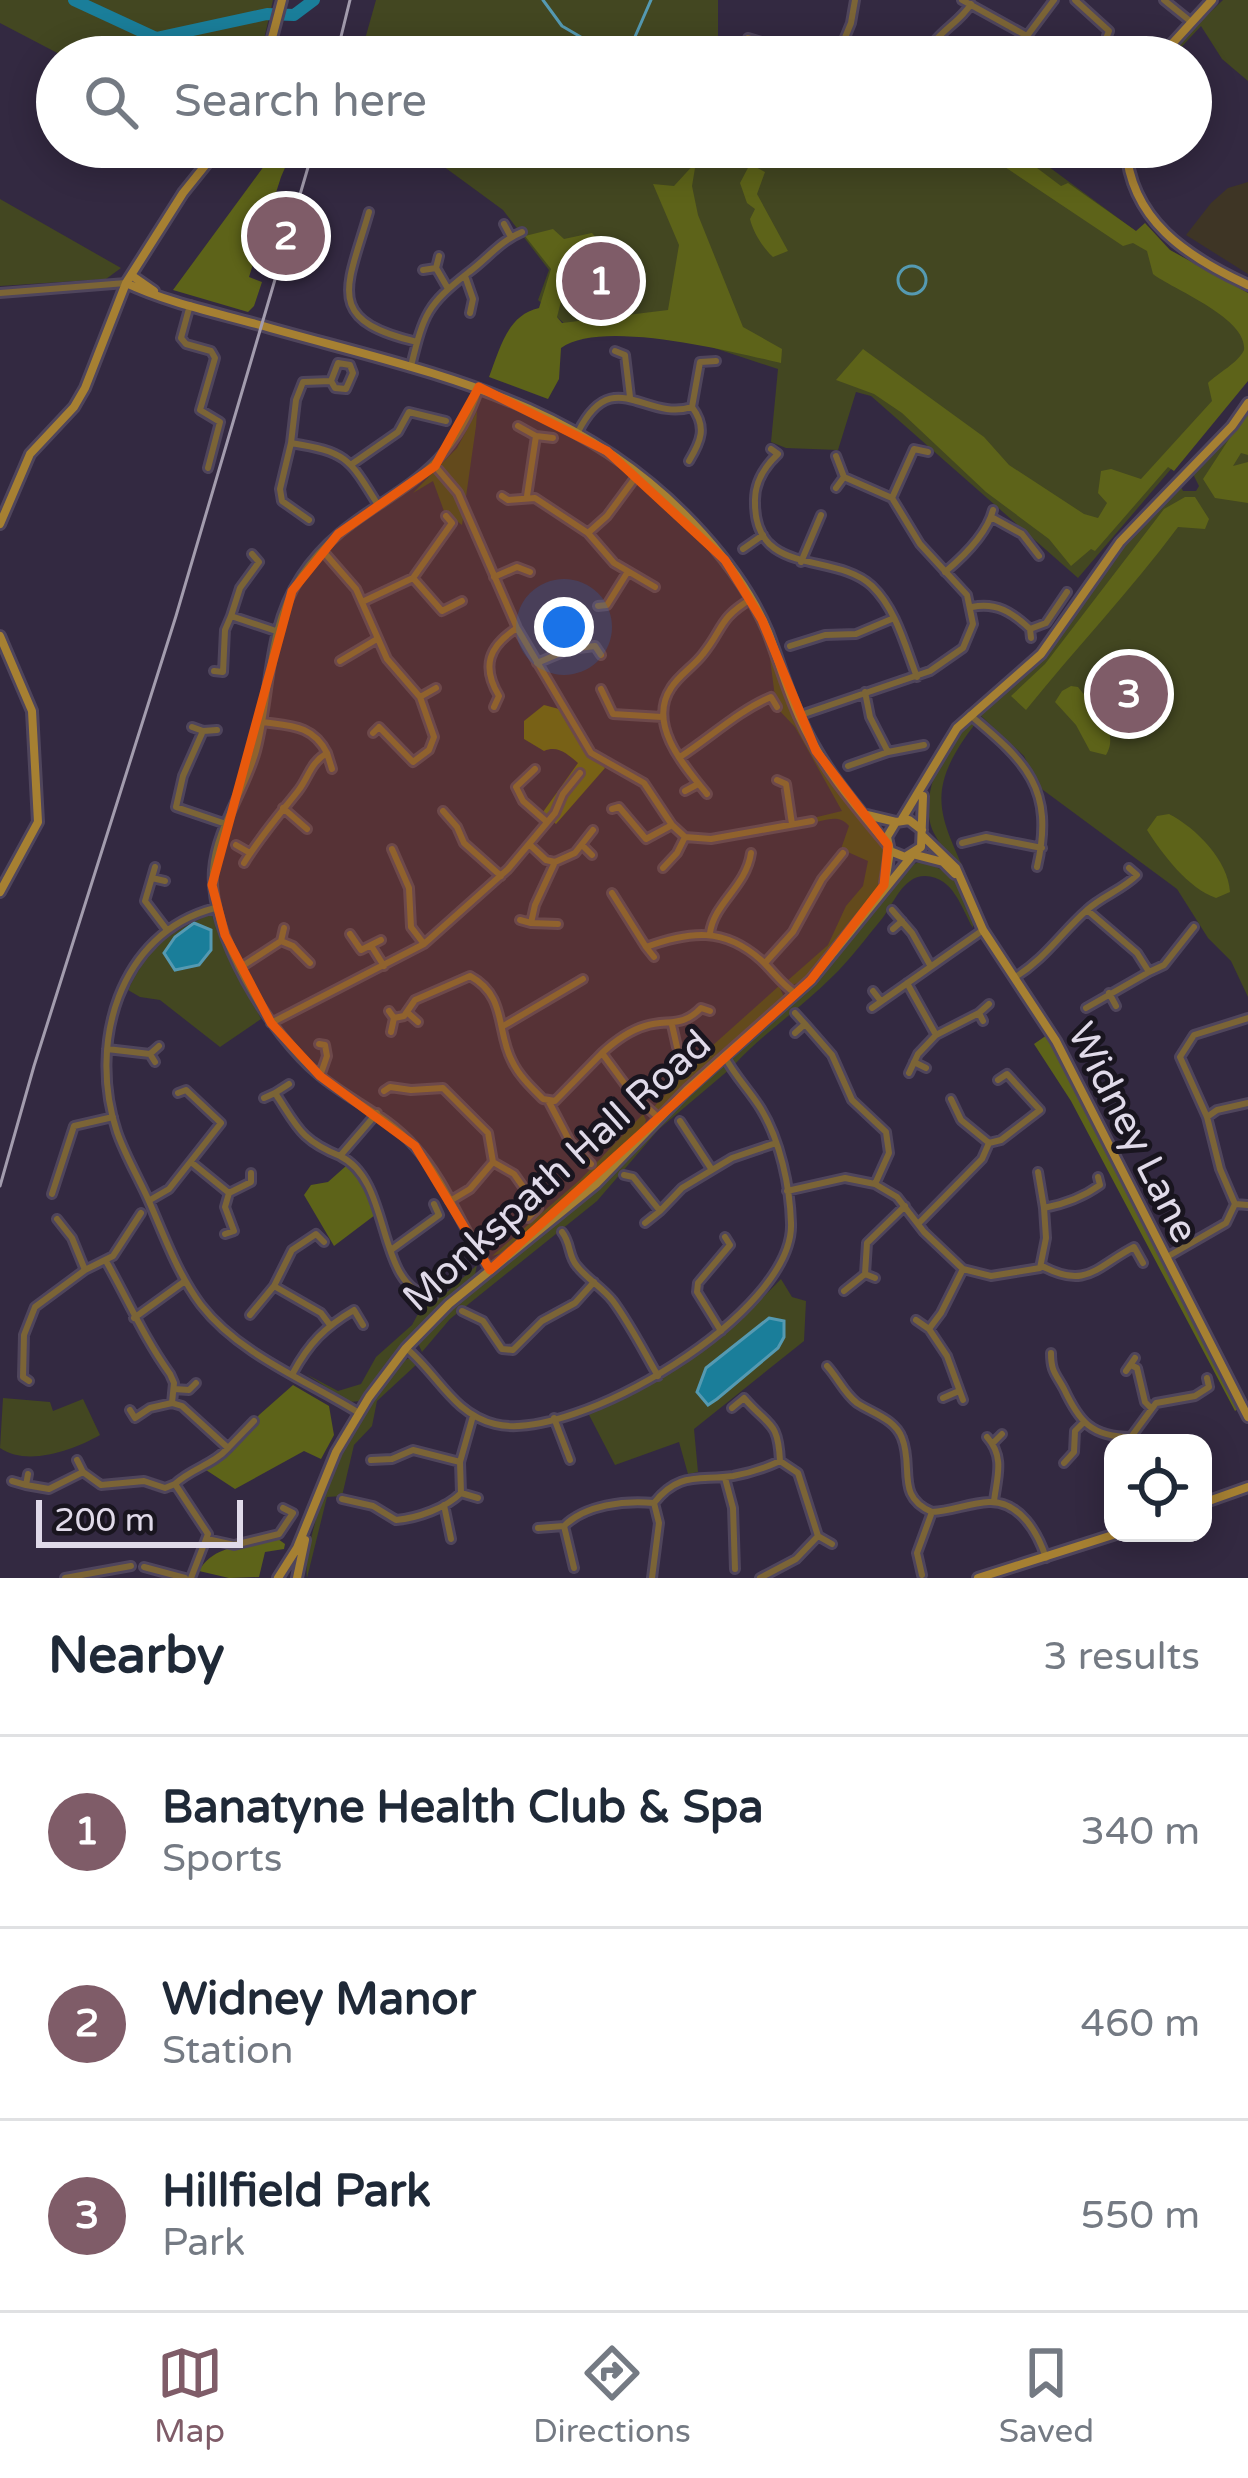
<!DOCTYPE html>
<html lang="en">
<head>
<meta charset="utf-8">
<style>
	body { margin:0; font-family:"Varela Round",sans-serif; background:#f2f2f3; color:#1f2937 }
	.controls { position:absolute; right:36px; bottom:36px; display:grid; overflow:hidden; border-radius:24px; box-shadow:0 6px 30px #0003 }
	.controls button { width:108px; height:108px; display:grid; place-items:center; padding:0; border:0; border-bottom:3px solid #e0e1e3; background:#fff; color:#1f2937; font:60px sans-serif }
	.scale { position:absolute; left:36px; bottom:30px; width:207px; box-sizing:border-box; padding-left:12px; border:6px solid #e0dae9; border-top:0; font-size:33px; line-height:42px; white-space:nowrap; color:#e0dae9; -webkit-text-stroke:9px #19151f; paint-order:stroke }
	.you { position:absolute; left:564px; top:627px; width:42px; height:42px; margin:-30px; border:9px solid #fff; border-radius:50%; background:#1a73e8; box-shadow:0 0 0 18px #1a73e833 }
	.badge { display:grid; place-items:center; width:78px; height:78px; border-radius:50%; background:#7f5c68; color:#fff; font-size:39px; font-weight:700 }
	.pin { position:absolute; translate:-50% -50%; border:6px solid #fff; box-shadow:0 3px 12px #0006 }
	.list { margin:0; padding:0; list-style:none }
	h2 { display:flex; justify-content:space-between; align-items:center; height:156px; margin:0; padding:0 48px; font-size:51px }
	h2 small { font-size:39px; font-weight:400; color:#747a83 }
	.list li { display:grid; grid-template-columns:78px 1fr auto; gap:36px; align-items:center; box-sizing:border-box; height:192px; padding:0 48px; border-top:3px solid #e0e1e3 }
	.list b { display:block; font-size:45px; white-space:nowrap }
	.list p { margin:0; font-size:39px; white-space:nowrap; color:#747a83 }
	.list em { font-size:39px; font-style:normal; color:#747a83 }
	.icon { flex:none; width:66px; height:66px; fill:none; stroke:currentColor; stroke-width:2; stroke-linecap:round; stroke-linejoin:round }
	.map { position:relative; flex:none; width:1248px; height:1578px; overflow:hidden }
	.search { position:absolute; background:#fff; box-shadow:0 6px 30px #0003; left:36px; right:36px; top:36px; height:132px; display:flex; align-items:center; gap:30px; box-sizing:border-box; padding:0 42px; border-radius:66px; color:#747a83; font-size:45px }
	.sheet { height:732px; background:#fff }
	nav { display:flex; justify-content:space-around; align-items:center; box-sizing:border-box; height:168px; border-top:3px solid #e0e1e3; background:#fff; font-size:33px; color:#747a83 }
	nav a { display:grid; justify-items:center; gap:6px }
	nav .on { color:#7f5c68 }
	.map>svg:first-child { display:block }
</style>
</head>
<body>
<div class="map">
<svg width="1248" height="1578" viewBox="0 0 1248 1578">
	<rect width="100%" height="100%" fill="#332941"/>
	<path fill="#3e3525" d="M1248,182V274L1186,235L1211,203L1228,188Z"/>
	<path fill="#434721" d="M0,0H273L260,57H65L0,23Z
		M376,0H718V57H360Z
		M1223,0H1248V81L1222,59L1201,26L1172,57H1165L1196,19L1200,22Z
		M417,147H1022L1137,232L1248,293V379L1078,578L871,396L856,392L838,450L786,448L771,442L778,369L666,332L576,334L538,300L549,270L503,210Z
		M0,199L121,268L106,279L0,286Z
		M1248,410V997L1231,961L1208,938L1177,889L1039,787L1024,756L981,716L983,707L1043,654L1123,544L1180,485L1183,491H1196L1199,486L1193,474Z
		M477,411L476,426L462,525L444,511L433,481L413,493L457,448Z
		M768,643C785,687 802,729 826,770C841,794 880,828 884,853C890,883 861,914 845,935C832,953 813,979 792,985L786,982L828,945L846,906L863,886L868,861L841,849L849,826C839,814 826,820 813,823V818L842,811L795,727L778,709L781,703L775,697Z
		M969,723L975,724C921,795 941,816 973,890C962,871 945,855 935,835C916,803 942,744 969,723Z
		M920,862C950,866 976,899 973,928C961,908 954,877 925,876C902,876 893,906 881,920C865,939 850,960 832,977C800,1009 766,1031 735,1064L732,1062L731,1054C781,1010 829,968 870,914C883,897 898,867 920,862Z
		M211,914L261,1019L220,1047L160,1000L140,997L128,990C151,944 165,935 211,914Z
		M779,986L784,997L660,1110L652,1109L702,1055Z
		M722,1063L730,1069L659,1129L597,1201L450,1319L422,1352L417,1341L435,1322L581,1202L685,1096Z
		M643,1114L646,1120L644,1127L584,1189L505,1252L492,1256L581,1179Z
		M477,1265L475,1275L409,1338L361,1401L349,1402L306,1374L338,1391L361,1384L376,1357L412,1325L424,1303L445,1294Z
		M781,1279L792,1297L806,1301L804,1341L694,1429L698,1472L688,1474L679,1442L615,1465L587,1411C666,1377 721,1342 781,1279Z
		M410,1358L417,1364L377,1401L372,1426L354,1445L342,1496L327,1497L307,1578C300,1533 367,1371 410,1358Z
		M3,1398L50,1402L53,1411L83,1399L100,1435C74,1450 27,1467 0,1448Z"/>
	<path fill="#5d6319" d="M278,147L301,155L287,163L281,177L249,277L262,282L254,306L248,312L173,290Z
		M975,147H1009L1061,186L1068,183L1136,231L1145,223L1170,250L1248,293V381L1174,471L1168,467L1095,551L1091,549L1071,566L1049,539L986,492L902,413L874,394L836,380L863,349L984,437L1009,465L1084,514L1098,518L1107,503L1098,493L1101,471L1111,469L1141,479L1212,401L1208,383C1218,373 1238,363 1244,350C1248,318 1172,289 1153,274L1147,251L1133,243L1123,246Z
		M696,162L692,186L698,215L743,327L782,349L781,363C733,352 601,318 561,348L559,379L548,399L489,377C500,349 507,315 539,308L551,269L525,236L553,229L564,239L592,233L603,246L569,270L557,317L562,323L668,310L679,245L653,184L674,186Z
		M750,164L765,172L757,194L788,251L773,257C763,248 753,232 750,219L755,209L747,203L740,183Z
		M1248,410V455L1241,453L1233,466L1248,462V503L1215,498L1203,479Z
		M1185,497H1195L1209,519L1205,529L1178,527C1131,590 1076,648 1026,710L1011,696L1045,664L1164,509Z
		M1071,686L1078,687C1093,707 1121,730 1106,755L1090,751L1076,725L1055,702L1062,691Z
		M544,705L559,709L580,742L605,768L556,824L543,812L578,763C567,754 558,745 544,751L524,739V721Z
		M1169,814C1196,828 1228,860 1230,892L1216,898C1188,888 1163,855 1147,830L1157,816Z
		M1047,1035L1238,1409L1235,1411L1071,1101L1034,1044Z
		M346,1166L364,1185L375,1215L334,1246L304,1195L311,1185L328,1182Z
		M293,1385L329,1406L334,1435L321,1459L304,1451L235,1489L206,1470L232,1452L259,1415Z
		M278,1539L285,1544L284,1549L265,1552L259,1577L229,1578L199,1571C214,1543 250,1546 278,1539Z"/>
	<path fill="#1a7e9a" stroke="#559ab2" stroke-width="3" d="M194,923L211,930V950L199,965L175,970L164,953L175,937Z
		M769,1318L784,1321V1337L778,1348L717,1399L708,1405L697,1392L706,1368Z"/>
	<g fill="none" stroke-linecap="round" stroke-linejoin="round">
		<path stroke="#559ab2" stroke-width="3" d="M543,0L562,26L615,57
			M634,39L651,0
			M898 280a14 14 0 1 1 28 0a14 14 0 1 1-28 0Z"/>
		<path stroke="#1a7e9a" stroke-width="12" d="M74,0L156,38L267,14L294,15L314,0"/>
		<defs>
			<path id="street" d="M962,0L1027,36L1046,57
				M1075,0L1109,31L1107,36
				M1164,0L1190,21
				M1027,36L1054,0
				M748,38L778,47
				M775,57L782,44L836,57
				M837,57L851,23L855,0
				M926,57C935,32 958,25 971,4
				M369,212C347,288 323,320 417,342
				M504,224L511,237
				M436,268L439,256
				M423,270L436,268L447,287
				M465,276L473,299L470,313
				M0,293L126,283
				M190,305L181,338L186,344L211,351L215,358L200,410L220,422L208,468
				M615,351L625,355L630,397
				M411,366C424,313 427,305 469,272C488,258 500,241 522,232
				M479,388C443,499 357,492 301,576C265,631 272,690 256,751C245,791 216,828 213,870C208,934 271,1036 319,1075C350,1101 387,1115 414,1146C447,1182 462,1230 490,1270
				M518,426L536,436L527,496
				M578,432C613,363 645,422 692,407L700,362L716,361
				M536,436L553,438
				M291,443L296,400L303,382L331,381L338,363L350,365L353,373L346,389L335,388L331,381
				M771,449L778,454C764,467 754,483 755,503C755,578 835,551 872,586C896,609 905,646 917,677
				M689,461C701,441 707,427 692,407
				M352,464L398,432L409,412L446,421
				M435,466L458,493L517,628L591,753L644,783L672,825L685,837L711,839L812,821
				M836,488L844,477
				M502,496L508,500L535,498L588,533L607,516L638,474
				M892,498L914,449L928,452
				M993,518L1022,534L1039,556
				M309,520L282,501L280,489L291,443C347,452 349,458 378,505
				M588,533L614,563L655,587
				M743,549L763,535
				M322,550L356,589L387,659L420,697L434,737L429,750L413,762L379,727L373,733
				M801,562L821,515
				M945,572C964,556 987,534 993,510
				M494,577L517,567L530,572
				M413,578L452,523L446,516
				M362,602L413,578L442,611L462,601
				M598,606L607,605L627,573
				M972,607C996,602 1012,612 1030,629L1031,638
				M231,616L240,588L259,562L252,554
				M1030,629L1046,623L1067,592
				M790,646L825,635L856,634L894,618
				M340,661L377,639
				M537,663L570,649L595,646L601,655
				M214,671L223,672L225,630L231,616L276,631
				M601,689L613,714L662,717
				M420,697L436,688
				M494,707L499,696C481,666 489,646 517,628
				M970,715C1026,762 1055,788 1037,867
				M798,716L930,671L963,648L973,624L967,595L920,544L892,498L844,477L836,456
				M192,727L203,731L183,776L176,807L226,824
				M203,731L217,730
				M888,752L924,745
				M327,753L332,769
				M680,757C711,737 738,711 771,697L777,707
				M848,766L888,752L870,717L865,692
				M535,769L516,787L523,801L547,822
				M777,780L786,784L792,824
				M685,791L698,784
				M707,794C684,766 647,724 671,688C679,675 694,666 703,654C724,628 718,619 751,599
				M283,808L307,829
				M612,809L619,807L646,839L672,825
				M443,811L457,827L464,843L501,876
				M962,843L986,837L1042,848
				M529,844L546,860L555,862L535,905L531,923L558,924
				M236,845L250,853
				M582,845L592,855
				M392,849L409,888L411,927L424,944
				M555,862L575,853L593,830
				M244,863C260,837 279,815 298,791C309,777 310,763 327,753C313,725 291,726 262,722
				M155,867L145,901L167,930
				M663,868L677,853L685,837
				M152,878L165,881
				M612,893L646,947C690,931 724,927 761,960C773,971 782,985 795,993
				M215,908C118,933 88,1045 117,1132C125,1155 138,1177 148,1199C164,1235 177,1273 201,1305C240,1355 306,1380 359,1413
				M892,910L912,933L930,965
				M1087,910L1137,953L1149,972L1164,965L1194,927
				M520,920L531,923
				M893,929L902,921
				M710,933C714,903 746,887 751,853
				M350,934L361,950L381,940
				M281,941L284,928
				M372,947L384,966
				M646,947L654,957
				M765,963L793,932L822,879L843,853
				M241,967L281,941L293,946L310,963
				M1014,978C1046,958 1060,934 1087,910C1102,896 1122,890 1137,875L1129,868
				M907,983L936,1035L979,1013L983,1021
				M873,991L880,1000
				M1109,993L1116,1006
				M872,1008L983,930
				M1086,1008L1149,972
				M389,1011L394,1018L404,1016L415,1000L470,976C507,996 496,1031 512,1061C519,1076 532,1088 543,1099L555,1101L602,1053L633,1095L659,1118
				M408,1013L418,1022
				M795,1013L805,1024
				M979,1013L989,1004
				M271,1023L424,944L508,869L555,813L563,794L580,773
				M505,1025L583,979
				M672,1025L677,1047
				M391,1032L394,1018
				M795,1033L805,1024L832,1055L852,1100L886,1132L889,1153L875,1184
				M319,1044L325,1045L327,1056L320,1076
				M107,1049L150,1054L155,1062
				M602,1053C615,1041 628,1031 645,1026C668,1019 682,1028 701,1008L710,1011
				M150,1054L159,1046
				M914,1062L926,1068
				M909,1073L918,1054L936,1035
				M289,1084L275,1093C297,1126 300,1140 340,1156
				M384,1091L390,1087L411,1090L443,1088L488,1133L493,1162L470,1189L450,1201
				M264,1098L275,1093
				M951,1099L961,1120L989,1143
				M549,1102L570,1142L591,1164
				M377,1113L340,1156C394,1182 374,1288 433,1297
				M1207,1117L1217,1110L1248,1103
				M680,1121L712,1170
				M989,1143L1001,1140L1040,1110L1007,1074L998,1080
				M191,1162L229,1193L225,1207L234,1231L225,1234
				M493,1162L514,1174L538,1208L528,1218
				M1038,1172L1044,1208
				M624,1175L633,1177L660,1211L682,1188L732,1158L776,1143
				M787,1191L845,1178L875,1184L897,1197L924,1232L963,1269L991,1276L1040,1268L1046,1238L1044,1208C1065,1204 1082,1198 1100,1185L1098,1177
				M229,1193L251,1182V1173
				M52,1194L74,1126L113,1117
				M150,1200L169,1189L221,1123L186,1090L178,1093
				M1235,1204L1248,1205
				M57,1219L72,1238L85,1270
				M645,1223L660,1211
				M918,1224L982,1159L989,1143
				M562,1232C571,1243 568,1256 577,1266C587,1279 603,1288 613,1301C630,1324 643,1350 658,1376
				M324,1242L316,1234L292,1250L274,1286L321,1313L330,1325
				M391,1250L439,1215L434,1204
				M1167,1257L1226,1223L1235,1204L1220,1169L1207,1117L1180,1057L1194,1035L1248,1018
				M106,1261C128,1300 144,1338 170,1374L174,1383L172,1403L182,1406L228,1448C213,1465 192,1468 175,1484L208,1534L191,1578
				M1042,1266C1087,1290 1097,1266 1134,1247L1143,1263
				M875,1278L865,1274L867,1243L905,1206
				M844,1291L865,1274
				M462,1311L483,1321L502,1349L513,1350L542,1321L575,1303L594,1282
				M250,1315L274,1286
				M134,1318L185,1281
				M916,1320L929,1329
				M721,1331L697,1292L698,1283L730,1245L725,1237
				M406,1348C437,1373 453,1414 495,1424C573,1444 795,1313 791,1223C790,1187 780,1140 761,1109C750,1091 734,1075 725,1057
				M1051,1353C1051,1372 1056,1374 1064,1389C1079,1421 1091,1437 1131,1437L1134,1443
				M1131,1365L1137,1368L1145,1402L1151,1408
				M827,1366C838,1378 844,1393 857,1403C872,1413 895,1419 902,1438C914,1468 895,1496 932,1512C952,1511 969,1503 989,1502C1020,1501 1038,1533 1046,1558
				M1126,1371L1135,1358
				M293,1373C309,1343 325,1327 354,1310L363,1325
				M29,1381L23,1377L24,1335L35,1307L85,1270L113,1256L141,1213
				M174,1389L189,1390L196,1383
				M943,1398L959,1391
				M963,1400L947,1356L929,1329L941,1313L963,1269
				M732,1408L744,1398C769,1427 778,1420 780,1461
				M130,1410L135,1418L150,1408L172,1403
				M554,1418L570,1460
				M987,1437C1005,1457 997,1477 994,1501
				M1131,1437L1156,1403L1195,1396L1209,1387L1207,1378
				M993,1443L1002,1434
				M228,1448L254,1421
				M77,1460L83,1472
				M371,1460L392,1459L413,1450L460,1462
				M1064,1463L1074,1452L1075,1431L1082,1424
				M28,1474L26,1485L49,1489L83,1472L101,1485L144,1481L165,1488L175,1484
				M725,1478L733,1508L735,1569
				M12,1481L26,1485
				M461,1493L478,1498
				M342,1499L373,1506L396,1520C418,1518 446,1508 461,1493L460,1462L473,1416
				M444,1505L451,1539
				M538,1528L564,1526
				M818,1536L832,1544
				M207,1539L234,1545L279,1534L293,1513L283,1508
				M144,1567L185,1578
				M574,1568L564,1526C585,1505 625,1500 654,1503
				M922,1575L917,1553L932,1512
				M65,1578L131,1566
				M652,1578L659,1523L654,1503C679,1471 699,1481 733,1476C750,1473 765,1468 780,1461L798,1473L818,1536L796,1559L760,1578"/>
			<path id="secondary" d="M267,57L282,0
				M1160,57L1212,0
				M1126,147C1130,220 1187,257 1248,285
				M131,275L154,291
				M126,283C166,302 213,312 256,324C423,372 580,396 703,534C729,563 753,596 768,632C779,661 787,690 800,718C822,767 854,804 888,845
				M0,524L30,454L74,407L85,388L126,283L183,193L220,147
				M0,636L32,711L38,822L0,892
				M867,815L896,822
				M902,819L957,728L1041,654L1120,542L1232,426L1248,403
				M922,830L909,820L896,822L887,837L890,851L905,857L921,847L923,796
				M924,837L956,868L983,930L1056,1041L1248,1417
				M916,855L943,862L955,874
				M885,883L890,851
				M1203,1503L1248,1487
				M278,1578L297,1548L336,1452L369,1397L406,1348L449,1304L596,1184L687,1090L811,980L911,857
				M297,1578L305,1540
				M978,1578L1119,1533"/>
		</defs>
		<use href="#street" stroke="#4f455c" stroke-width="12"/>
		<use href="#secondary" stroke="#4f455c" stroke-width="14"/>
		<use href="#street" stroke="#7b6436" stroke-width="6"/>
		<use href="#secondary" stroke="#a68032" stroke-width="8"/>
		<path stroke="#a39cae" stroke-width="3" d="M336,57L350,0
			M0,1186L34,1066L176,616L314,147"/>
	</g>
	<path fill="#e8590c" fill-opacity="0.2" stroke="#e8590c" stroke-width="9" stroke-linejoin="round" d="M479,387L607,451L725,560L762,620L816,751L888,845L884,885L811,980L490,1270L415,1146L320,1076L271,1023L225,935L212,885L292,591L338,534L435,466Z"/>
	<g text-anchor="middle" stroke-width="10" stroke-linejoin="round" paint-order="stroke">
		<g font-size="39" fill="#e0dae9" stroke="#19151f">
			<text transform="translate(1134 1132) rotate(63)" y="14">Widney Lane</text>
			<text transform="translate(556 1170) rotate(-42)" y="14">Monkspath Hall Road</text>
		</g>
	</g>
</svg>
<div class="controls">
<button><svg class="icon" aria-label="locate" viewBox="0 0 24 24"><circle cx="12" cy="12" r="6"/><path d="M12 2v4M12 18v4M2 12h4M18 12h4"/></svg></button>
</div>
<div class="scale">200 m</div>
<div class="you"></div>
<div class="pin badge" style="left:601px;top:281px">1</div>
<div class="pin badge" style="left:286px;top:236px">2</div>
<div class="pin badge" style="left:1129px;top:694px">3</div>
<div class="search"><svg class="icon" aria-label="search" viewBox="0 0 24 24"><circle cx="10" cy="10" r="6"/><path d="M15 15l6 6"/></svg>Search here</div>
</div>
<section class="sheet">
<h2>Nearby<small>3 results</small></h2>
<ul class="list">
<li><span class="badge">1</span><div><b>Banatyne Health Club &amp; Spa</b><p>Sports</p></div><em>340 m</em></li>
<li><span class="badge">2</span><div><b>Widney Manor</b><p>Station</p></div><em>460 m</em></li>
<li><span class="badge">3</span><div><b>Hillfield Park</b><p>Park</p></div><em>550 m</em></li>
</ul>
</section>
<nav>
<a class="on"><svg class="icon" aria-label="map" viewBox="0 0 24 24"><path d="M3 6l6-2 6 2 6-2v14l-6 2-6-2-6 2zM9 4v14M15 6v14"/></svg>Map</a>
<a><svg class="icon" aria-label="directions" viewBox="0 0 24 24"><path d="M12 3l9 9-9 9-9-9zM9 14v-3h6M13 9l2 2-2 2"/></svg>Directions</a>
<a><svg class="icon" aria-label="saved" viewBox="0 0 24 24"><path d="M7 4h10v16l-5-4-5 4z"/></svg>Saved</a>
</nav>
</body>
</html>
